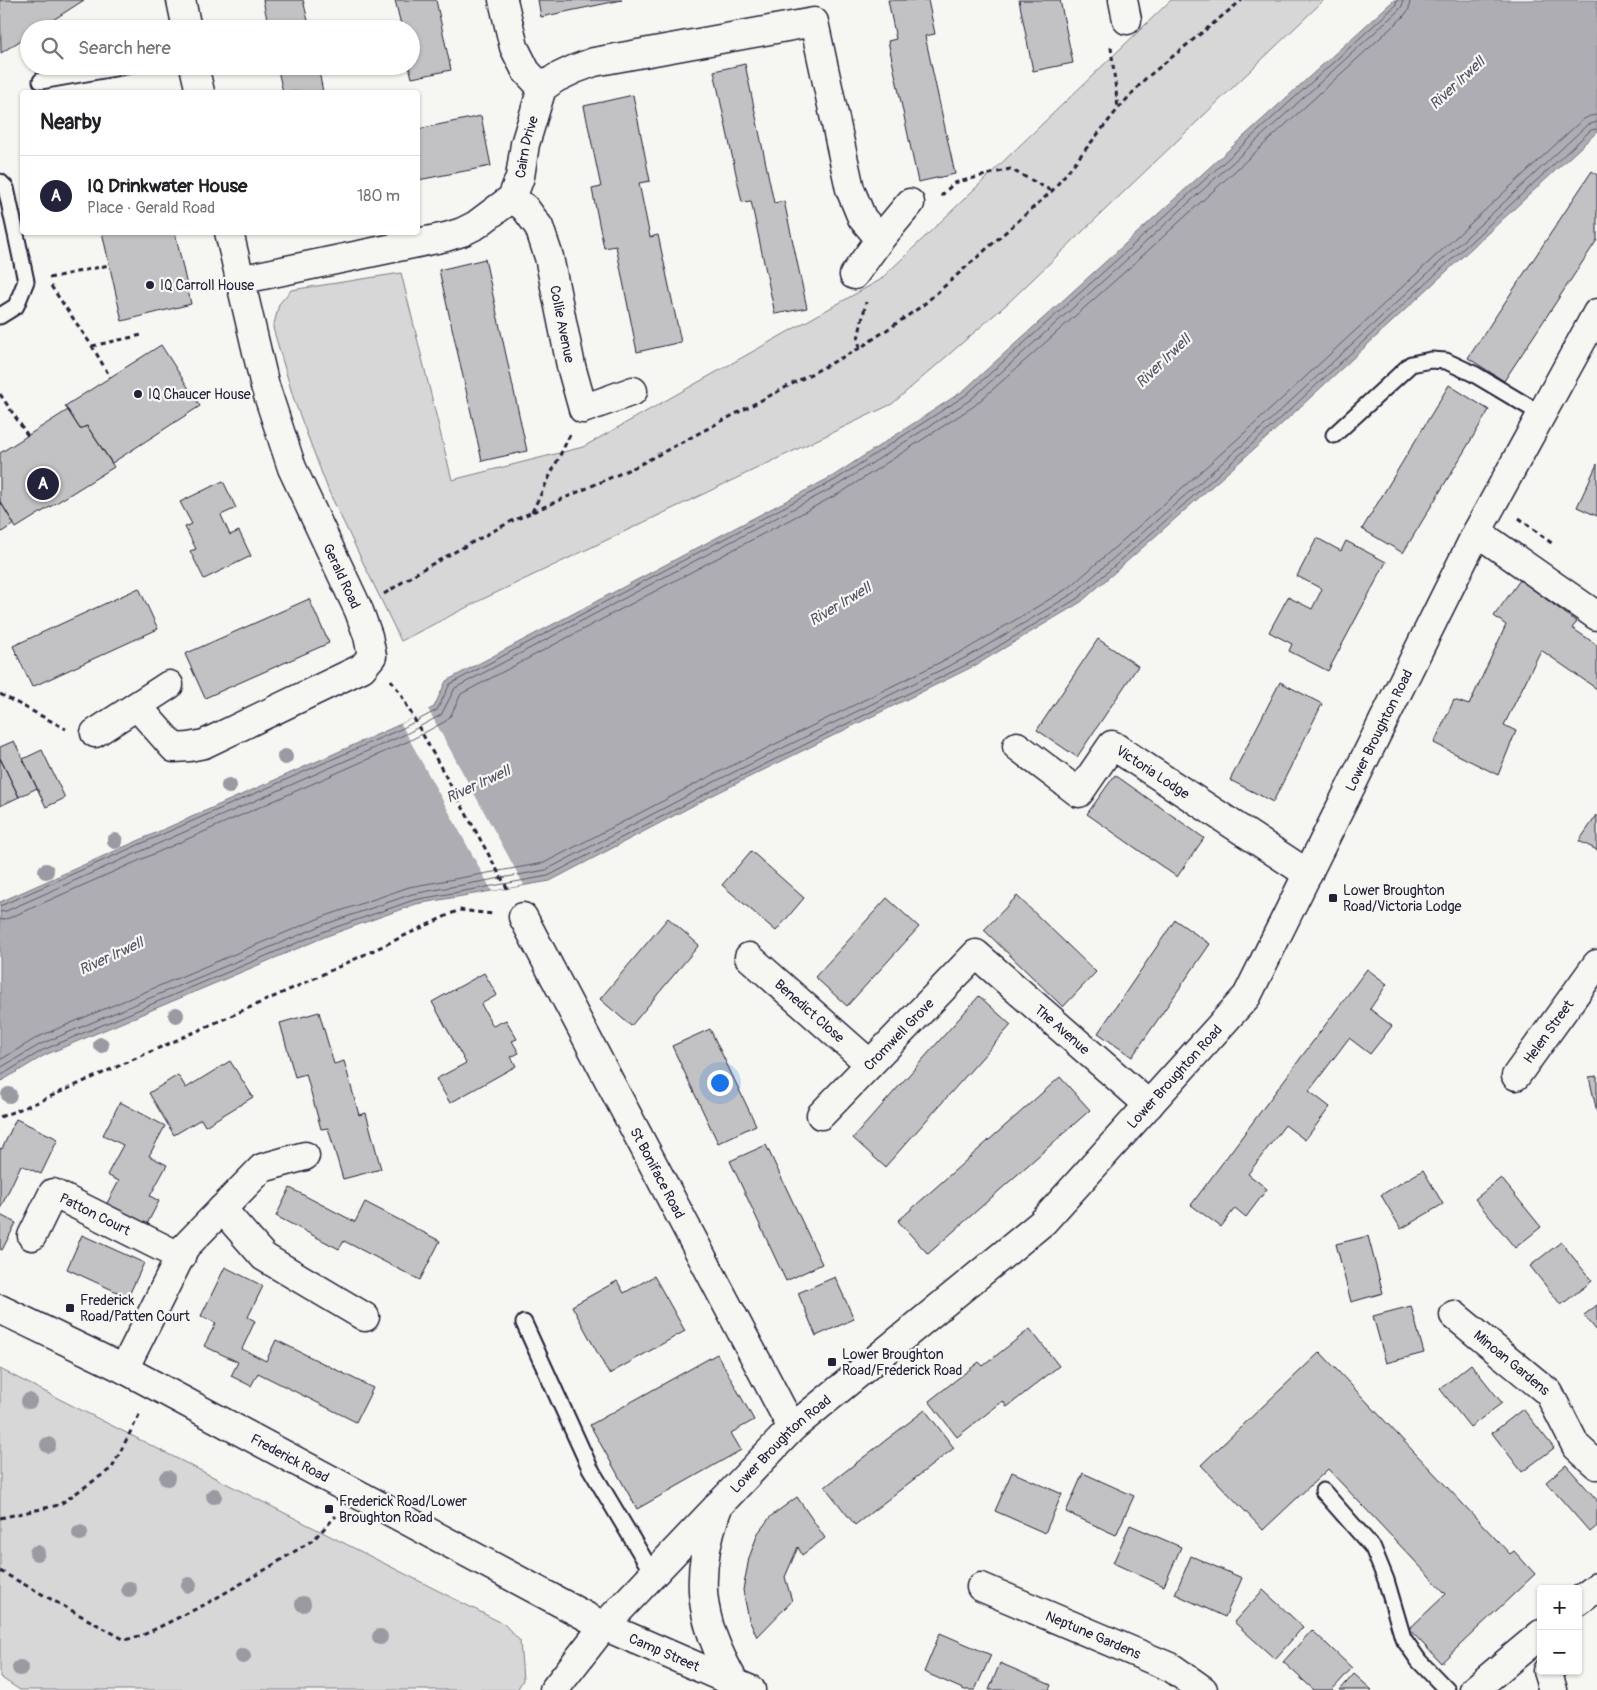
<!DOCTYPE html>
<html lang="en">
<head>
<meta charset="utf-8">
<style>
	body { margin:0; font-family:Pangolin,sans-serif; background:#f2f2f2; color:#202124 }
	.controls { position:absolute; right:15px; bottom:15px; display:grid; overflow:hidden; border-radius:5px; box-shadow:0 1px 4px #0004 }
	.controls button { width:45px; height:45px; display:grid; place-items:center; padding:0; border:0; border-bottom:1px solid #e0e0e0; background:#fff; color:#202124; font:25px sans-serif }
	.you { position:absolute; left:719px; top:1082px; width:18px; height:18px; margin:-12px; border:4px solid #fff; border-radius:50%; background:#1a73e8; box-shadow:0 0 0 8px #1a73e833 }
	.badge { display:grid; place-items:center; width:32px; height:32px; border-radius:50%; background:#22223b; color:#fff; font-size:16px; font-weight:700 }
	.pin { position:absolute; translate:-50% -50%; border:2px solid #fff; box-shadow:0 1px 5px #0006 }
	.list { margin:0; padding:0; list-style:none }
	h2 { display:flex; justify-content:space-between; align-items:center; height:65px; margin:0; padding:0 20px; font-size:21px }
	h2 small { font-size:16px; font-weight:400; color:#757577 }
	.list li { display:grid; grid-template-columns:32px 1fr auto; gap:15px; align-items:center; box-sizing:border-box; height:80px; padding:0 20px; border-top:1px solid #e0e0e0 }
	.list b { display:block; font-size:19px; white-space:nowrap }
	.list p { margin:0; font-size:16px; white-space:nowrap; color:#757577 }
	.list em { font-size:16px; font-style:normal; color:#757577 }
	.icon { flex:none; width:28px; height:28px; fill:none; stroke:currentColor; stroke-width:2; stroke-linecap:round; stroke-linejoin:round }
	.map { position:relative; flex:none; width:1597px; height:1690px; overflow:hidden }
	.search { position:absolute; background:#fff; box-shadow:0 1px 4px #0004; left:20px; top:20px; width:400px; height:55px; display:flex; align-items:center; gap:12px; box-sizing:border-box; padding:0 18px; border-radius:28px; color:#757577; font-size:19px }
	.panel { position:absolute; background:#fff; box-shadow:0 1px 4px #0004; left:20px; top:90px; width:400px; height:145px; border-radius:5px }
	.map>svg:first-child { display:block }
</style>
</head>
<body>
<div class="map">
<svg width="1597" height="1690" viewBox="0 0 1597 1690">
	<rect width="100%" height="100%" fill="#f6f6f2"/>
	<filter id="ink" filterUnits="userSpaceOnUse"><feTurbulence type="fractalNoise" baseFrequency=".02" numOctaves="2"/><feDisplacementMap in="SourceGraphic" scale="10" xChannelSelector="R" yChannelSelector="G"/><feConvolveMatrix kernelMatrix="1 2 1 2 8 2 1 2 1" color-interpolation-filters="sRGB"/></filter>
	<g filter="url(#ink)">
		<path fill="#d7d7d7" stroke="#7c7c89" d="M1171,0H1324L1008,303L892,404L481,600L401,641L329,492L294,400L273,328L279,304L291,290L401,273L452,480L583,447L880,280Z
			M0,1369L504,1624L520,1641L523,1680L517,1690H20L0,1677Z"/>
		<path fill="#adadb3" stroke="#757583" d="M1394,0H1597V132L1271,434L1081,602L976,665L715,794L550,881L416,904L327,936L45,1055L0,1082V902L401,724L434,707L446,681L833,476L963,391Z"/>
		<path fill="#f6f6f2" d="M428,709L524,885L492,891L401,724Z"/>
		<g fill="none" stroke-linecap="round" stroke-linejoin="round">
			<path stroke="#5a5a6b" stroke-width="1" d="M0,906L403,728L437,710L450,684L835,480L966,395L1119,258L1395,6L1397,0
				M0,912L6,911L406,734L441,715L455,688L838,485L970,400L1124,262L1399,10L1402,6L1403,0
				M0,920L9,918L409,741L446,721L451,715L461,694L842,492L974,406L1129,268L1404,16L1409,9L1410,0
				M0,1060L38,1037L320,918L409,887L544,863L707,778L967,649L1070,587L1259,420L1582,120L1590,116L1597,115
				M0,1068L41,1044L323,925L412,894L546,870L710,784L971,655L1074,593L1264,426L1587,125L1597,122
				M0,1076L43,1050L325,931L414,900L548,876L713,790L974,661L1078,598L1268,430L1591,130L1597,129"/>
		</g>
		<path fill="#c2c2c4" stroke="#22223b" d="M0,0H84L39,29H29V35L1,53Z
			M263,0H303L310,29H269Z
			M395,0H436L451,70L412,78L409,66H411V29H402Z
			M538,0H622L541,17Z
			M888,0H928L935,34L925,36L955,174L918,182L888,41L896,39Z
			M1019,0H1060L1073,63L1033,71Z
			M745,64L774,203L784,201L807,308L775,314L751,201L742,202L714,71Z
			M277,66H318L323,92H283Z
			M633,95L650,181L639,183L650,237L658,235L681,342L637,352L616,246L604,248L592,189L601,187L584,106Z
			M481,116L491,166L418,180V129Z
			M1592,171L1597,175V240L1504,381L1468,358Z
			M102,232H175L191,304L122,321Z
			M485,259L527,451L482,461L439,270Z
			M161,345L200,406L112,463L87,426L80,429L65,406Z
			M1449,385L1489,410L1403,553L1362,529Z
			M68,410L80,429L87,426L114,467L16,528L0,501V453Z
			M1597,464V516L1577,507Z
			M223,481L236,508L221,515L230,535L239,531L251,556L204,579L190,551L196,549L185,527L192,524L180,502Z
			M0,501L14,524L0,533Z
			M1317,538L1341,551L1346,541L1386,562L1328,671L1289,651L1292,644L1269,632L1288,597L1312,609L1322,589L1297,576Z
			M1520,580L1577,622L1572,628L1597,645V689L1541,650L1504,725L1516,731L1498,775L1434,743L1454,700L1469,705L1506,625L1494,616Z
			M139,588L158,629L32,687L13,646Z
			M309,599L329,643L205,698L185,654Z
			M1098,639L1138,666L1077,757L1037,730Z
			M1280,682L1322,704L1273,802L1230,780Z
			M14,741L37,788L19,797L0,758V747Z
			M42,750L65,798L46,807L23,759Z
			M0,758L19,797L0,806Z
			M1115,775L1204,838L1177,877L1087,814Z
			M1597,815V850L1579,841Z
			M751,851L804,898L776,931L722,885Z
			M1017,896L1096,972L1063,1007L984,930Z
			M887,898L919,927L847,1006L815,977Z
			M668,918L699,945L631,1026L600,999Z
			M1175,920L1210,944L1132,1057L1098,1033Z
			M1367,969L1387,984L1370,1009L1392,1026L1370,1054L1349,1038L1309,1091L1330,1107L1305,1140L1285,1125L1248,1174L1267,1189L1246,1217L1235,1208L1221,1227L1191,1205Z
			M484,973L497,995L481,1004L493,1026L506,1020L517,1039L512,1041L519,1053L511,1057L516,1066L450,1103L436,1079L466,1063L432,1002Z
			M979,996L1011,1025L885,1167L853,1138Z
			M319,1012L334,1064L344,1061L359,1115L366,1113L381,1169L343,1179L328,1128L321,1129L306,1074L295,1077L280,1023Z
			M710,1029L756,1125L718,1143L672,1046Z
			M230,1061L253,1097L205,1126L201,1119L174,1135L149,1093L178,1075L186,1088Z
			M1597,1076V1112L1589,1077Z
			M1060,1077L1090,1110L928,1254L898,1221Z
			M120,1102L165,1126L149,1156L167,1165L150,1196L159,1201L146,1226L106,1205L119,1181L107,1175L123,1145L103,1135Z
			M16,1119L58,1139L41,1174L21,1165L0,1209V1148L2,1149Z
			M766,1145L822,1264L786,1281L730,1161Z
			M1423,1170L1443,1204L1401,1229L1381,1195Z
			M1501,1178L1541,1227L1515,1248L1475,1199Z
			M290,1188L355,1222L365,1202L440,1241L420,1280L344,1241L339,1249L276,1216Z
			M0,1215L16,1223L2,1250L0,1249Z
			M82,1235L144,1263L128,1297L67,1269Z
			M1368,1236L1383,1293L1351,1302L1336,1244Z
			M1561,1242L1592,1281L1561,1305L1530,1266Z
			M225,1267L263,1286L248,1317L255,1321L242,1349L266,1361L276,1340L373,1388L356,1422L258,1373L251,1386L231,1376L238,1362L204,1346L216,1323L201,1316Z
			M654,1276L685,1331L609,1374L572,1306L617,1281L624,1293Z
			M835,1277L854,1319L816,1336L798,1293Z
			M1597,1305V1331L1584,1315Z
			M1411,1306L1424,1353L1386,1363L1373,1316Z
			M1030,1329L1059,1366L1007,1407L1003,1401L957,1437L929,1401L979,1362L983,1366Z
			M1320,1352L1510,1554L1514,1551L1535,1574L1441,1663L1409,1629L1446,1594L1328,1469L1263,1530L1201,1465Z
			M717,1354L754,1420L731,1433L741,1450L637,1509L590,1425Z
			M1471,1364L1502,1403L1470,1427L1440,1389Z
			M1523,1409L1554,1448L1522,1472L1492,1433Z
			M925,1410L954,1448L855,1525L825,1487Z
			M1566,1465L1597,1500V1526L1590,1532L1546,1482Z
			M1012,1472L1062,1494L1045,1533L995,1511Z
			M1083,1473L1134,1496L1116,1535L1066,1512Z
			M797,1497L825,1538L802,1555L798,1547L785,1577L792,1601L757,1637L749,1620L743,1590L749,1558L758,1533L771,1516Z
			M1130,1525L1181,1547L1164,1586L1113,1563Z
			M1191,1556L1242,1578L1225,1617L1175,1594Z
			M1263,1590L1303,1627L1275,1659L1234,1622Z
			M1312,1630L1352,1668L1332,1690H1314L1283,1662Z
			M940,1633L991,1655L975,1690H965L924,1672Z
			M1000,1663L1051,1685L1049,1690H989Z
			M1354,1674L1372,1690H1340Z"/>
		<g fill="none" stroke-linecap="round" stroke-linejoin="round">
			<defs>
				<path id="lane" d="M41,81L126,66
					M0,182L6,188L26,281L16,306L0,316
					M1334,435L1411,364L1431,360L1446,361L1474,374L1541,414
					M524,1323L590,1468L653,1574
					M1323,1491L1373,1548L1386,1580L1403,1638L1419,1661L1447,1690"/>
				<g id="street">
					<path d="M181,0L187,29"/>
					<path d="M503,0L514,47L526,71L542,88"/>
					<path d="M1123,0L1127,20"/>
					<path d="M194,66L200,92"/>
					<path id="s1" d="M512,198L525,208L539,227L549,257L571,366L583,409L633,391"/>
					<path d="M854,275L880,239L910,203"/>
					<path id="s2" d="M239,280L446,237L462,232L476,225L512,198L520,177L525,144L542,88L556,78L575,69L594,62L814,22L850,189L862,218L880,239"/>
					<path d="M1477,532L1597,616"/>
					<path d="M137,706L174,748L189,747L204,744L362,668L372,656L368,636L359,611L292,468L265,386L229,232"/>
					<path d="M95,733L169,685"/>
					<path id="s3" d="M1017,746L1079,793L1112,745L1308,874"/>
					<path id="s4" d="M523,917L792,1428"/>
					<path id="s5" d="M749,957L870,1064"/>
					<path id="s6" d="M1516,1076L1597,964"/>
					<path id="s7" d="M821,1115L976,954L1149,1105"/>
					<path d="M222,1209L264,1257L365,1317"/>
					<path id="s8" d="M32,1236L53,1193L181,1257"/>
					<path id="s9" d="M1454,1315L1549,1393L1576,1446L1597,1465"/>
					<path d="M124,1369L185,1247L262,1168L305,1156"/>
					<path id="s10" d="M981,1587L1172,1668L1203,1690"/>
					<path d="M1578,1602L1597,1587"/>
					<path d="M1547,1671L1553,1690"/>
					<path id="s11" d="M554,1690L604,1626L792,1428L1043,1222L1247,996L1477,532L1597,313"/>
					<path d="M1474,1690L1541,1634"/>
				</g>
				<g id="secondary">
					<path id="s12" d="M0,1309L124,1369L604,1626L751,1690"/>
					<path d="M719,1504C693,1573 698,1620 735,1683"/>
				</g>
			</defs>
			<use href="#lane" stroke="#22223b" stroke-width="19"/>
			<use href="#street" stroke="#22223b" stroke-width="31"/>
			<use href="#secondary" stroke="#22223b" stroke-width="31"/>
			<path stroke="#22223b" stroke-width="3" stroke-dasharray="5 4" stroke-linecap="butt" d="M1111,47L1118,109
				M941,196L954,183L1010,169L1052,191
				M49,278L109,265
				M51,286L92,346L110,377
				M92,346L142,335
				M860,348L858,339L866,302
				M0,394L28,436
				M532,512L570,435
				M1519,518L1554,545
				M384,594L423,569L510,522L635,467L860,348L922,306L1052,191L1118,109L1145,79L1242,0
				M391,680L400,693L508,890
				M0,694L66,729
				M0,1117L38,1102L300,985L459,910L493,914
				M0,1518L59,1505L112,1468L140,1413
				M0,1571L125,1640L143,1635L204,1605L268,1568L313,1540L336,1516"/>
			<use href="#lane" stroke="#f6f6f2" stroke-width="15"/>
			<use href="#street" stroke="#f6f6f2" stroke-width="28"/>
			<use href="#secondary" stroke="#f6f6f2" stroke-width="28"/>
		</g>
		<g fill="#9a9aa3">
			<circle cx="285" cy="757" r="8"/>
			<circle cx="229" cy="786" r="8"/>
			<circle cx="115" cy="841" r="8"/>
			<circle cx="46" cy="871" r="8"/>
			<circle cx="176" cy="1015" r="8"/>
			<circle cx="101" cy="1045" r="8"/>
			<circle cx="9" cy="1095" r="8"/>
			<circle cx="29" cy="1401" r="8"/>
			<circle cx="48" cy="1445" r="8"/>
			<circle cx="167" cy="1478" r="8"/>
			<circle cx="214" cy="1496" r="8"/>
			<circle cx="80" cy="1533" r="8"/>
			<circle cx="37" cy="1553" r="8"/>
			<circle cx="189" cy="1585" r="8"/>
			<circle cx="129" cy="1589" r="8"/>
			<circle cx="303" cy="1604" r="8"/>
			<circle cx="380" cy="1637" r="8"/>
			<circle cx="243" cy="1656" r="8"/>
			<circle cx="20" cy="1668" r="8"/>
		</g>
	</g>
	<g fill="#22223b" stroke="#f6f6f2" stroke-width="2">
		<circle cx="150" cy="285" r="5"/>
		<circle cx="138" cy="394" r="5"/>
		<rect x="1328" y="893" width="10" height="10" rx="2.5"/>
		<rect x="65" y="1303" width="10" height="10" rx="2.5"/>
		<rect x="827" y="1357" width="10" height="10" rx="2.5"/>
		<rect x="324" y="1504" width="10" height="10" rx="2.5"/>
	</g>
	<g text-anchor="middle" stroke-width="4.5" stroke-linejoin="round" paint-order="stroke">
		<g font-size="14" fill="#22223b" stroke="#f6f6f2">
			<text dy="5" stroke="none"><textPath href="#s2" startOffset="342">Cairn Drive</textPath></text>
			<text dy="5" stroke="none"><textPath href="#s1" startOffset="140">Collie Avenue</textPath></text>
			<text transform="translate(342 576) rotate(65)" y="5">Gerald Road</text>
			<text dy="5" stroke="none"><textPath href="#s11" startOffset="1280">Lower Broughton Road</textPath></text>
			<text dy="5" stroke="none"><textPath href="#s3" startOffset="185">Victoria Lodge</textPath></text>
			<text dy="5" stroke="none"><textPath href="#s5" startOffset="81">Benedict Close</textPath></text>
			<text dy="5" stroke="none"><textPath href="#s7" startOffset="338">The Avenue</textPath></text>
			<text dy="5" stroke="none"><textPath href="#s6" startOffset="55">Helen Street</textPath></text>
			<text dy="5" stroke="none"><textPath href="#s7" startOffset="112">Cromwell Grove</textPath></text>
			<text dy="5" stroke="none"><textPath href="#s11" startOffset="875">Lower Broughton Road</textPath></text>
			<text dy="5" stroke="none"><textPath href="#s4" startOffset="289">St Boniface Road</textPath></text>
			<text dy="5" stroke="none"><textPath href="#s8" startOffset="95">Patton Court</textPath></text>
			<text dy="5" stroke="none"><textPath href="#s9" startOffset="75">Minoan Gardens</textPath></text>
			<text dy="5" stroke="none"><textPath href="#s11" startOffset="335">Lower Broughton Road</textPath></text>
			<text dy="5" stroke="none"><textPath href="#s12" startOffset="326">Frederick Road</textPath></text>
			<text dy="5" stroke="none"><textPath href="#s10" startOffset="122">Neptune Gardens</textPath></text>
			<text dy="5" stroke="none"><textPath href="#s12" startOffset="748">Camp Street</textPath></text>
		</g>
		<g font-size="14" fill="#22223b" stroke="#f6f6f2" text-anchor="start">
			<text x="160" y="290">IQ Carroll House</text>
			<text x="148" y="399">IQ Chaucer House</text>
			<text x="1343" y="895">Lower Broughton<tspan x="1343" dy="16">Road/Victoria Lodge</tspan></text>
			<text x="80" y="1305">Frederick<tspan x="80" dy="16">Road/Patten Court</tspan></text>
			<text x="842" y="1359">Lower Broughton<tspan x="842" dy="16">Road/Frederick Road</tspan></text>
			<text x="339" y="1506">Frederick Road/Lower<tspan x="339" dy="16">Broughton Road</tspan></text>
		</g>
		<g font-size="15" font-style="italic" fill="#535365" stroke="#f6f6f2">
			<text transform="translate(1457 83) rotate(-43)" y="5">River Irwell</text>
			<text transform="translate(1163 361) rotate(-44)" y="5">River Irwell</text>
			<text transform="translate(840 604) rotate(-31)" y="5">River Irwell</text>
			<text transform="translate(478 784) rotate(-25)" y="5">River Irwell</text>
			<text transform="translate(111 956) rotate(-25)" y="5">River Irwell</text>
		</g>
	</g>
</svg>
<div class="controls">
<button>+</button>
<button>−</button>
</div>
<div class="you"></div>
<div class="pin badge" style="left:43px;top:484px">A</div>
<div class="search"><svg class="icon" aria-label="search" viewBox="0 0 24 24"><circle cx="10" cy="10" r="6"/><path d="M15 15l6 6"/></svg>Search here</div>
<section class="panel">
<h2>Nearby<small></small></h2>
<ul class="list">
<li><span class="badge">A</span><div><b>IQ Drinkwater House</b><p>Place · Gerald Road</p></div><em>180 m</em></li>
</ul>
</section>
</div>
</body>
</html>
